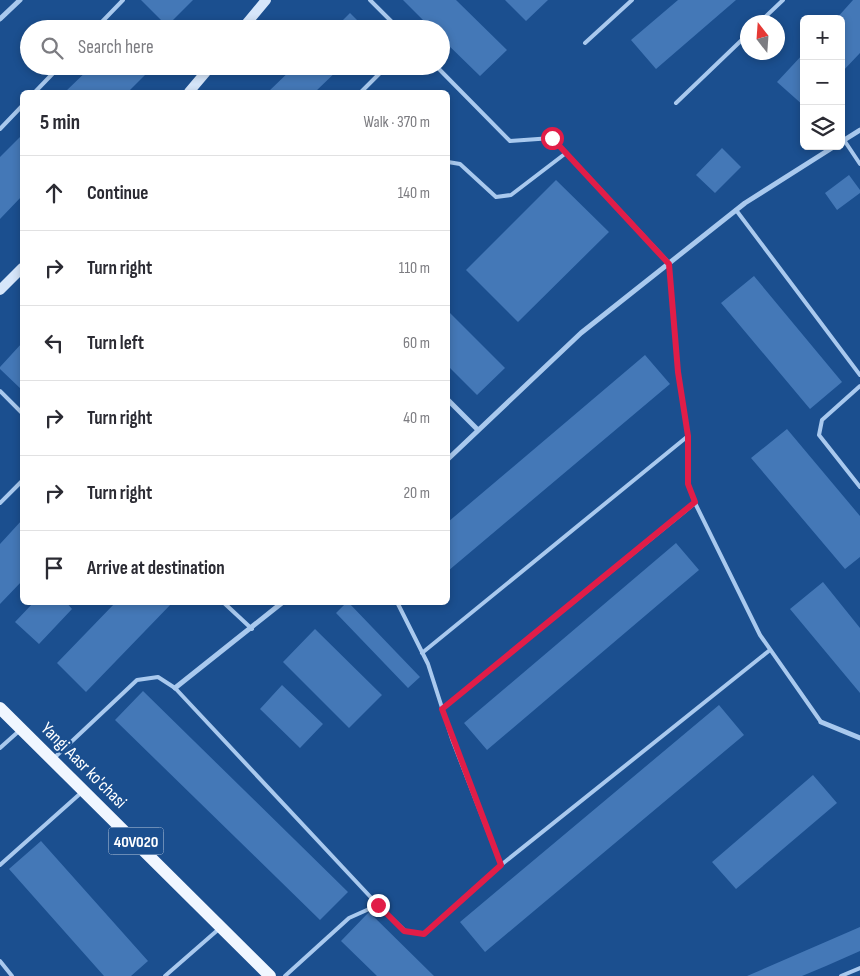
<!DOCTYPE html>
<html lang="en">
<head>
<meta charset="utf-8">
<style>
	body { margin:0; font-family:"Sofia Sans Condensed",sans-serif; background:#f7f7f7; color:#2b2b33 }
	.controls { position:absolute; right:15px; top:15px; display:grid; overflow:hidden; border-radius:8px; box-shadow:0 2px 8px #0003 }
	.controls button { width:45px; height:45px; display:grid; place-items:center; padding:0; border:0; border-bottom:1px solid #e1e1e2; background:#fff; color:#2b2b33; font:25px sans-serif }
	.compass { position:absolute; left:740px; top:15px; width:45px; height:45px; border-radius:50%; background:#fff; box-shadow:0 2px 8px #0003; rotate:343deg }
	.stop { position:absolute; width:15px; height:15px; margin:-11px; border:4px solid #e11d48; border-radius:50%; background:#fff }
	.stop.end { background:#e11d48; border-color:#fff; box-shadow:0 1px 5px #0008 }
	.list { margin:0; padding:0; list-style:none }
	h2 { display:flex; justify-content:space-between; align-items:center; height:65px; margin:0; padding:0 20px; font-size:21px }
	h2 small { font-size:16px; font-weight:400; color:#7c7c81 }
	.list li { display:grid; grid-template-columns:32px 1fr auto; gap:15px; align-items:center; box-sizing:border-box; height:75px; padding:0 20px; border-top:1px solid #e1e1e2 }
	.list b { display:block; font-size:19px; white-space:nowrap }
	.list em { font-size:16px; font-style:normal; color:#7c7c81 }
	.icon { flex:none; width:28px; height:28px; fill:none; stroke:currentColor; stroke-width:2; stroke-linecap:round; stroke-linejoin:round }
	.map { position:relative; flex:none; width:860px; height:976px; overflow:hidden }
	.search { position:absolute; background:#fff; box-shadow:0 2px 8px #0003; left:20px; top:20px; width:430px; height:55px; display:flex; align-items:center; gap:12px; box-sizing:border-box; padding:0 18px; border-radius:28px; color:#7c7c81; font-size:19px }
	.panel { position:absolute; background:#fff; box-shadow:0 2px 8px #0003; left:20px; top:90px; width:430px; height:515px; border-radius:8px }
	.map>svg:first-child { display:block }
</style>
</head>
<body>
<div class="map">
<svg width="860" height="976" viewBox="0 0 860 976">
	<rect width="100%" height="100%" fill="#1b4f8f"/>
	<path fill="#4478b7" d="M141,0H193L167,26Z
		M403,0H456L507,50L480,76L441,38V29H432Z
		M505,0H548L526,21Z
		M678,0H736L656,69L631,40Z
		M853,0H860V53L841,73V19H836Z
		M350,13L366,29H334Z
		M804,53V106L777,82Z
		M92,66H150L152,68L128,92H65Z
		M295,66H342L315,92H268Z
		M22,135V196L0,219V157Z
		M722,148L741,167L715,193L696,175Z
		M849,175L860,190V193L837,210L825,193Z
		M556,180L609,232L518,322L466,270Z
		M754,276L842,382L810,409L721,303Z
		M448,311L505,368L477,395L448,366Z
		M22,343V390L0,369V367Z
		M645,355L670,384L448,571V522Z
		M787,429L860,516V557L845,569L751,458Z
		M22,520V581L0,604V544Z
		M676,543L699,570L487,750L464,723Z
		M823,582L860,628V693L790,609Z
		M34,602H66L72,609L39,644L15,622Z
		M116,602H173L86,692L57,663Z
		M347,602H348L420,677L408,688L336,613Z
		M315,629L382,695L349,728L283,662Z
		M282,685L323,724L300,748L260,709Z
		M143,691L348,892L320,920L115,720Z
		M719,705L744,735L485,952L460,922Z
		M813,775L837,803L736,889L712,862Z
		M41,841L148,961L131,976H104L9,869Z
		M369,912L434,976H377L341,941Z
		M860,927V951L826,966L802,976H747Z"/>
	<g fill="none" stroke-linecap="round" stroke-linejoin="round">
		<path stroke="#a9c9ee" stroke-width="4" d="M370,0L399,29
			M760,22L783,0
			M95,29L123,0
			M585,43L632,0
			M436,66L510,141L552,138L669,263L678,372L688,436V484L695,503L760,635L821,722
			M35,92L60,66
			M361,92L387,66
			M676,103L748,34
			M0,129L22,106
			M844,140L860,164
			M448,162L460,164L496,197L511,195L566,153
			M736,210L860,375
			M860,386L822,420L819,435L860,487
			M0,391L22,413
			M0,503L22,481
			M223,602L252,629
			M422,653L688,436
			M442,709L695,503
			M0,748L19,731
			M53,759L137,680L158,677L175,688L378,905
			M0,865L82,792
			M501,865L770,650
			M0,961L12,976
			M165,976L220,928
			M285,976L349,918L378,905L405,931L424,934L501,865L452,739L428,664L397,602
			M841,976L860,968"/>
		<path stroke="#a9c9ee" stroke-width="5" d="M0,19L20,0
			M841,142L860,130
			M448,400L478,430
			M448,459L581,333L745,203L835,146
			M175,688L283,602
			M821,722L860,738"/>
		<path stroke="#d6e6fa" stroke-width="10" d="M242,29L266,0
			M189,92L211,66
			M0,290L22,268"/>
		<path stroke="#f0f6ff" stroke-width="12" d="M0,708L270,976"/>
	</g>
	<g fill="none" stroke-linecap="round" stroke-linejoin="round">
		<path stroke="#e11d48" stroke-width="6" d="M378,905L404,931L424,934L501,865L442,709L695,502L688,484V436L678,372L669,264L552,138"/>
	</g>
	<g text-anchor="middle" stroke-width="4.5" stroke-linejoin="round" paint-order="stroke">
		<rect fill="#1b4f8f" stroke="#bbcadd" stroke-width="1" x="108.5" y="827.5" width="55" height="27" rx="4"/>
		<g font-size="16" font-weight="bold" fill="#fff">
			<text x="136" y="847">40V020</text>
		</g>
		<g font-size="18" fill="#fff" stroke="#1b4f8f">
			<text transform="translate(84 765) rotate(45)" y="6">Yangi Aasr ko'chasi</text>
		</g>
	</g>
</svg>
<div class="controls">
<button>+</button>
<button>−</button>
<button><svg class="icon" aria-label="layers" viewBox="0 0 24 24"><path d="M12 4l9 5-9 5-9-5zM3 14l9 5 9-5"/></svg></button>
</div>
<svg class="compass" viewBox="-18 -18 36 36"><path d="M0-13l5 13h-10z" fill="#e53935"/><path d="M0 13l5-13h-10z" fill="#7c7c81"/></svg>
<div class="stop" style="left:552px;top:138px"></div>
<div class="stop end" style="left:378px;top:905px"></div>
<div class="search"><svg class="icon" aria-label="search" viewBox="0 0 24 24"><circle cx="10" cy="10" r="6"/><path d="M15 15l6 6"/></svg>Search here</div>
<section class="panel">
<h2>5 min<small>Walk · 370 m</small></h2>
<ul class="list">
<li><svg class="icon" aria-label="ahead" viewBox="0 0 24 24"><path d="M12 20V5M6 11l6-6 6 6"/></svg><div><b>Continue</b></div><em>140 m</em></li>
<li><svg class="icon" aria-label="right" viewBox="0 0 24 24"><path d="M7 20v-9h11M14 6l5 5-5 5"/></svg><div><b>Turn right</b></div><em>110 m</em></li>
<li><svg class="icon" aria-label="left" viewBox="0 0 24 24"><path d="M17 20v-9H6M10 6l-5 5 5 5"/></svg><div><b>Turn left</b></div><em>60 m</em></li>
<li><svg class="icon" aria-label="right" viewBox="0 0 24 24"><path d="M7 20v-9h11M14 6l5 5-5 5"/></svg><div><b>Turn right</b></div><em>40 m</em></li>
<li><svg class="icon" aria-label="right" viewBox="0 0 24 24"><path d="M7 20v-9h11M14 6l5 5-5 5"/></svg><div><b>Turn right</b></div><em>20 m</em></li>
<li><svg class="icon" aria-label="arrive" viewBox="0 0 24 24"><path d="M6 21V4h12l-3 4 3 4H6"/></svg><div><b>Arrive at destination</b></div></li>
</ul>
</section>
</div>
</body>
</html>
